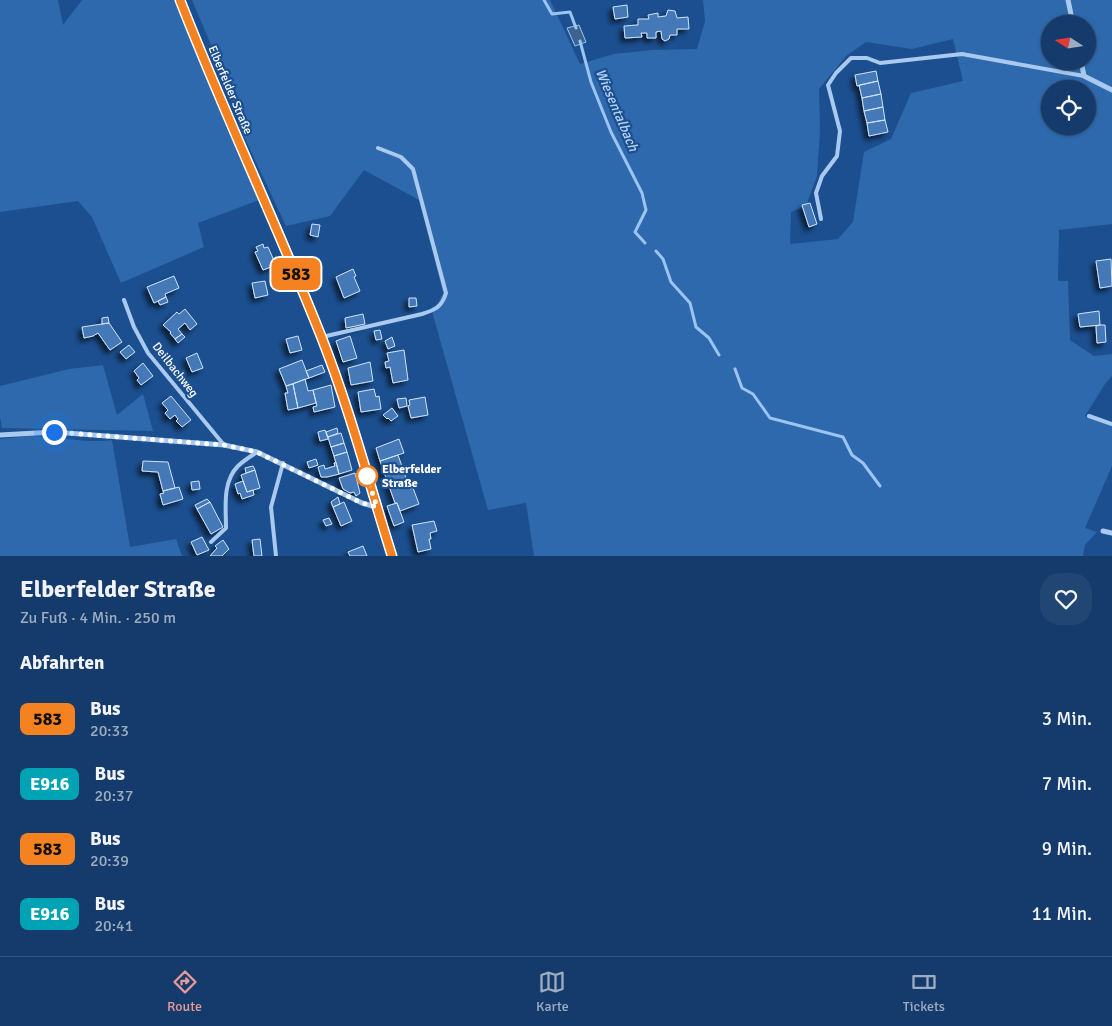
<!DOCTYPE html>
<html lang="de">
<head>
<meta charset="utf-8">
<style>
	body { margin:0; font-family:Signika,sans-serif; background:#214673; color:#f1f3f6; height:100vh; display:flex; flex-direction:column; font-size:19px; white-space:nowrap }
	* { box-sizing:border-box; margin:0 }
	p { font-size:16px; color:#9dadc1 }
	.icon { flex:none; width:28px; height:28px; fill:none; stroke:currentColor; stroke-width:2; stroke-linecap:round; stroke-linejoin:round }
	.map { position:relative; height:556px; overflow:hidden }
	.panel { display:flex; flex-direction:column; background:#143b6b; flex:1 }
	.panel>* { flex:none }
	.badge { padding:0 10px; border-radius:8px; font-size:18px; line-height:32px }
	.needle { width:32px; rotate:282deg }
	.controls { position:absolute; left:1041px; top:15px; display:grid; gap:10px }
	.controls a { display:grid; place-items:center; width:55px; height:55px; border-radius:50%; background:#143b6b; box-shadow:0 1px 4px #0004,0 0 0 1px #33557e; font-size:25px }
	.you { position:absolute; width:25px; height:25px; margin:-12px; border:4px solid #fff; border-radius:50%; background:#1a73e8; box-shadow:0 0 0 8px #1a73e833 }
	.map>.badge { position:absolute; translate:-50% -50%; box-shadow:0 0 0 2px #fff }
	h2 { padding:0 20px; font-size:19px; line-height:45px }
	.round { display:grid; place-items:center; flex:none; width:52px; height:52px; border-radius:20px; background:#214673 }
	.overview { display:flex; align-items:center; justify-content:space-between; height:85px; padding:0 20px }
	h1 { font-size:24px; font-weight:800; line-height:38px }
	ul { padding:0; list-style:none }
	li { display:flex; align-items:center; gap:15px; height:65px; padding:0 20px }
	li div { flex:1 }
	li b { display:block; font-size:19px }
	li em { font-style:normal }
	li .badge { min-width:55px; font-weight:700; text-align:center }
	.tab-bar { display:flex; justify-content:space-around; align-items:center; height:70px; border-top:1px solid #33557e; background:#143b6b; font-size:14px; color:#9dadc1 }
	.tab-bar a { display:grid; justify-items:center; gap:2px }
	.tab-bar .on { color:#e69b98 }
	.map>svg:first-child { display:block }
</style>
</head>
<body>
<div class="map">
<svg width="1112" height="556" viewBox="0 0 1112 556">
	<defs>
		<filter id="shadow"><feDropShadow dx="-4" dy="4" stdDeviation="2.5" flood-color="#0009"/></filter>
	</defs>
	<rect width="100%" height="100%" fill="#1b4f8f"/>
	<!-- green -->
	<path fill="#2e69ad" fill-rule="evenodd" d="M0,0H58L63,25L82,0H175L225,124L259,200L198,223L204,247L121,283L92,217L78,201L0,212Z
		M192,0H550L580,64L614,54L652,50L697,49L705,21L703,0H1112V224L1059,230L1058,281H1068L1070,340L1094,356L1112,354V376L1105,384L1085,416L1112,426V466L1085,528L1097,532L1085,545L1083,556H534L526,503L488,510L433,315L432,308L438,303L443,293L419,200L364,170L330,216L286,226L241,130L211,45ZM1050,24H1088V61H1050ZM953,39L963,81L911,93L891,139L864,152L853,222L838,239L790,244L791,212L806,206L817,176L820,131L819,89L846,56L866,42L912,49ZM1050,89H1088V126H1050Z
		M103,365L117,415L143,394L153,431L2,428L0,417V386L69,369Z
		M29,436C54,436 88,444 112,440L130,547L176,539L182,556H0V439Z"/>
	<!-- water -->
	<path fill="#3c6290" stroke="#9cc4f0" d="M579,25L586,42L575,46L567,28Z"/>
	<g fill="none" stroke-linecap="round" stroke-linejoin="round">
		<!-- stream -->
		<path stroke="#9cc4f0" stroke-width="3" d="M544,0L552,14L570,12L576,28
			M580,41L591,82L611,132L642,193L646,210L635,232L645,243
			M656,251L663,259L671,282L690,303L696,327L709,338L719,355
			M735,369L742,388L753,394L770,418L843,437L852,455L863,463L880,486"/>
	</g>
	<!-- building -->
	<path fill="#4478b7" stroke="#cfe3fa" filter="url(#shadow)" d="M627,5L628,17L615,19L613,7Z
		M668,10L675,11L677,18L688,17L689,29H677V35H670L669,39L665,41L662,39L661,31L656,32V38H647V33H641L642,37L625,38L624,26L638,25V19H649L648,15L658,13V17L666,16Z
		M876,71L878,81L857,86L855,75Z
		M878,81L881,94L862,98L859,85Z
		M881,94L883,107L864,111L862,98Z
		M883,107L885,120L867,123L864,111Z
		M885,120L888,132L869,136L867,123Z
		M810,203L817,224L809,227L802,205Z
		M312,224L320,225L318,237L310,235Z
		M263,244L264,248L268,247L276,265L263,270L255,252L258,251L256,247Z
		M1111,259L1112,286L1100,288L1096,261Z
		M353,269L356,276L354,277L360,291L344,298L336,277Z
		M174,276L179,288L165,294L166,297L154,303L147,287Z
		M265,281L268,295L255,298L252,283Z
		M166,297L168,302L160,305L158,301Z
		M409,298H416L417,306L409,307Z
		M185,309L197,324L190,330L185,323L178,329L182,334L175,339L170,333L171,332L163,325L177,312L179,314Z
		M1099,311L1100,325L1080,327L1078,314Z
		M363,314L365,324L346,328L345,318Z
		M108,317L109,323L102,324V318Z
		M109,323L122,342L110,350L98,333L93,336L84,338L82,327Z
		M1100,325H1105L1106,342L1097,343L1096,326Z
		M380,330L382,339L376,340L374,331Z
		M182,334L185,337L178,343L175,339Z
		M298,336L302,350L290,353L286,339Z
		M350,336L357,358L343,362L336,341Z
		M392,337L395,346L388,349L385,341Z
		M129,345L135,352L126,359L120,352Z
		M404,350L408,380L393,383L390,367L386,368L385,362L389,361L387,353Z
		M197,353L203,368L192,372L186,358Z
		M302,360L309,378L286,386L279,369Z
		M370,362L373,381L351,385L348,368Z
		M143,363L153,376L141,385L137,380L139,378L134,371Z
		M322,365L325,372L309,378L306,371Z
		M305,379L308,391L313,390L316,403L298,408L293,384Z
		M293,384L298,408L288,410L285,393H288L286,386Z
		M331,385L335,407L314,412L313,407L317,406L313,390Z
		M374,389L376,397L379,396L381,409L361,412L358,392Z
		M171,396L191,420L182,427L176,421L178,419L175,415L170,419L165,413L168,410L162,403Z
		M425,397L428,415L411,418L408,406L410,405L409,400Z
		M406,398L407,406L399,408L397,399Z
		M392,408L398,416L391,421L388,418L387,419L383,415Z
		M337,428L338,433L328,437L326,432Z
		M325,430L328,439L320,441L318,432Z
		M341,433L344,443L331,447L328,437Z
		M399,439L404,453L380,461L376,448Z
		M344,443L347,452L334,456L331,447Z
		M347,452L352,470L339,474L334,456Z
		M398,455L410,489L413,488L419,504L400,511L397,503H395L380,461Z
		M316,459L318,465L309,468L307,462Z
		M143,461L168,462L175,488L163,491L158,472L142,471Z
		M336,462L339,474L327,477H321L318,467L324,465L325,469L335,466L334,463Z
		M253,466L255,470L246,473L245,468Z
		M255,470L260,488L247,492L241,475Z
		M355,473L360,493L356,496L354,492L350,493L343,489L339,478Z
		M199,481L200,489L192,490L191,482Z
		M243,481L247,492L253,490L254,495L242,499L240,493L238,494L235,484Z
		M179,487L183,499L163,505L160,494L164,493L163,491Z
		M338,497L340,504L333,507L331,502Z
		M207,499L210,502L197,509L195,505Z
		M210,502L223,527L211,534L197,509Z
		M344,502L352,521L341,526L333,507Z
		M397,503L404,522L394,526L387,506Z
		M329,518L332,524L326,526L323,520Z
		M434,521L437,531L430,533L431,539H429L431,549L418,552L412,525Z
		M202,537L209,550L197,555L191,542Z
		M260,539L262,556H254L252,540Z
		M223,540L229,549L222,556H210L217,548L215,546Z
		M363,546L367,556H350L348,552Z"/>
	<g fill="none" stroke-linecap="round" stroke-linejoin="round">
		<!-- service -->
		<path stroke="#a9c9ee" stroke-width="4" d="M821,219L816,193L822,176L837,156L840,131L828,85L836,73L851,58H867L880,63L962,54L1084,76
			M124,300L134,327L148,353L224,445
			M322,337L422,314C435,310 442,307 446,293L413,169L401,157L378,148
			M1089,416L1112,424
			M211,542L226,528C226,508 222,482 238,466C243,461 251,456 257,452
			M276,556L271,507L283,463"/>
		<!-- minor -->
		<path stroke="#a9c9ee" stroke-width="5" d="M1068,0L1073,24
			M1081,61L1084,76L1112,90
			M0,435L54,432L224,445L257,452L362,503L376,507
			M1103,531L1112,533"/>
		<!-- secondary -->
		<path stroke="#d6e6fa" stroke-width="10" d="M180,0C224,113 277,223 321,336C349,407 369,482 392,556"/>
	</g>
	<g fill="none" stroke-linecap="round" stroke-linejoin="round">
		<!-- line casing -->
		<g stroke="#fff" stroke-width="11">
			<path id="line" d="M180,0C224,113 276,223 321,336C349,407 369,483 392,556"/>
		</g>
		<!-- line -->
		<use href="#line" stroke="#f58220" stroke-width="8"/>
		<!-- walk -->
		<path stroke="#fff" stroke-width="5" stroke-dasharray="0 9" d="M54,432L224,445L257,452L362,503L377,507L366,473L367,476"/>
	</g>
	<!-- markers -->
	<circle fill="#fff" stroke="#f58220" stroke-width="2.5" cx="367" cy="476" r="10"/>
	<g text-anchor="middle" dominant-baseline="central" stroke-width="4.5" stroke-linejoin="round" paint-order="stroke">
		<!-- street labels -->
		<g font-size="12" fill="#fff" stroke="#1b4f8f">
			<text transform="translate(230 90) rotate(67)">Elberfelder Straße</text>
			<text transform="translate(175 370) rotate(52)">Deilbachweg</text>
		</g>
		<!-- stop labels -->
		<g font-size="12" font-weight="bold" fill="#fff" stroke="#1b4f8f" text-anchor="start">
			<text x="382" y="469">Elberfelder<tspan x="382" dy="14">Straße</tspan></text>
		</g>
		<!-- water labels -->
		<g font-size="14" font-style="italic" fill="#b5d3f5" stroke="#1b4f8f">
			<text transform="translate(617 110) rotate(67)">Wiesentalbach</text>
		</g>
	</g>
</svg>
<div class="controls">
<a><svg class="needle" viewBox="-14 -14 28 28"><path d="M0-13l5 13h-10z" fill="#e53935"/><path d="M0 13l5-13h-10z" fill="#9dadc1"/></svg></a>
<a><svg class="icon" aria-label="locate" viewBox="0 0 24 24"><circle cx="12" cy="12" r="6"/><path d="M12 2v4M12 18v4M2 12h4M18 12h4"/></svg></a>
</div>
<div class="you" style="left:54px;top:432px"></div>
<b class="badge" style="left:296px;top:274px;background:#f58220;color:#111">583</b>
</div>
<section class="panel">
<div class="overview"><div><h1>Elberfelder Straße</h1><p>Zu Fuß · 4 Min. · 250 m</p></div><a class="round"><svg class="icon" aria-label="heart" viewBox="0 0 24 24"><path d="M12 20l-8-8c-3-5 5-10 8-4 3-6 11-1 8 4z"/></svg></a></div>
<h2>Abfahrten</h2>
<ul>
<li><span class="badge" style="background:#f58220;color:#111">583</span><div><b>Bus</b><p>20:33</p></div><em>3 Min.</em></li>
<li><span class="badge" style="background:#00a3b4;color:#fff">E916</span><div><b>Bus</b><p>20:37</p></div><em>7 Min.</em></li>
<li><span class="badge" style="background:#f58220;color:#111">583</span><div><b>Bus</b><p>20:39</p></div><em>9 Min.</em></li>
<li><span class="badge" style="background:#00a3b4;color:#fff">E916</span><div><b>Bus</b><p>20:41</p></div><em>11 Min.</em></li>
</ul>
</section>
<nav class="tab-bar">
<a class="on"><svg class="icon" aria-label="directions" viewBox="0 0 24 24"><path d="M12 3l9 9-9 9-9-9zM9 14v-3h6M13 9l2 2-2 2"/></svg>Route</a>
<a><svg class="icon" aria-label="map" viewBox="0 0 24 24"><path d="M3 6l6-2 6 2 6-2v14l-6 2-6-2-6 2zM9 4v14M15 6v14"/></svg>Karte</a>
<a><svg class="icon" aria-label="tickets" viewBox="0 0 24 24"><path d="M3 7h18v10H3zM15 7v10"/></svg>Tickets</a>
</nav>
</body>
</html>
